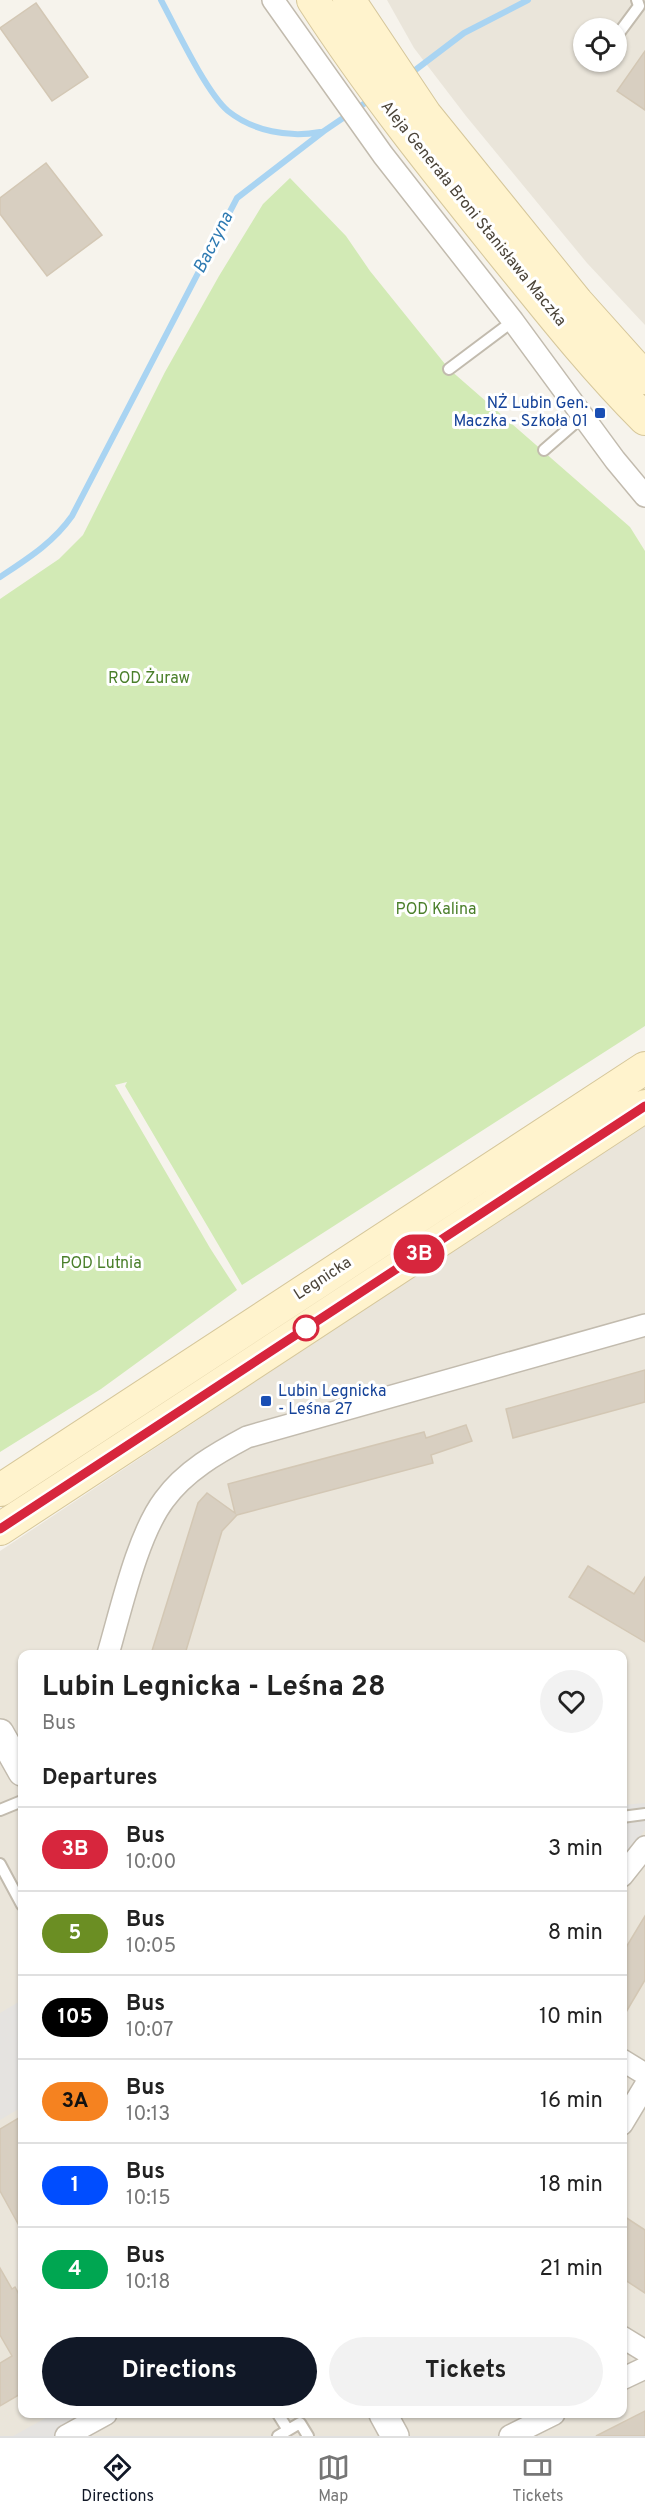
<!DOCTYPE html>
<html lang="en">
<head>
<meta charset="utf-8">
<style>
	body { margin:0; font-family:Overpass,sans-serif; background:#f2f2f2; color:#222; height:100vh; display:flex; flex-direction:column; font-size:22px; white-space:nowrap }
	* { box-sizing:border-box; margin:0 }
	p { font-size:20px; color:#767676 }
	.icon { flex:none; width:33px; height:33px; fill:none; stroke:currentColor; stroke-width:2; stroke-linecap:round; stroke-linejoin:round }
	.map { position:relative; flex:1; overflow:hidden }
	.sheet { position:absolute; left:18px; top:1650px; width:609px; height:768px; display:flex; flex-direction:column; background:#fff; border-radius:12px; box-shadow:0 2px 4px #0004 }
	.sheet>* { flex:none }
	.badge { padding:0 12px; border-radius:20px; font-size:21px; line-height:39px }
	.buttons { position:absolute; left:573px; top:18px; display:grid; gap:12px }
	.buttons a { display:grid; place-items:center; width:54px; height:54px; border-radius:50%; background:#fff; box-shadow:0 2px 4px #0004; font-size:30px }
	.map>.badge { position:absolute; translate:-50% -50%; box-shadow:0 0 0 3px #fff }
	h2 { padding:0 24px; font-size:22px; line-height:54px }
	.round { display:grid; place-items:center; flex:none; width:63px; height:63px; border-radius:32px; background:#f2f2f2 }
	.summary { display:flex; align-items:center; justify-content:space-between; height:102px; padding:0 24px }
	h1 { font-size:28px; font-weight:700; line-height:45px }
	.action { display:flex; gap:12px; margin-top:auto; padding:12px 24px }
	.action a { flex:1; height:69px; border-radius:36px; background:#111827; color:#fff; font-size:24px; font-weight:700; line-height:69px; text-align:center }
	.action a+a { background:#f2f2f2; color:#222 }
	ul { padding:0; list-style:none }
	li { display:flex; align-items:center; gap:18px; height:84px; padding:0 24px; border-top:2px solid #e0e0e0 }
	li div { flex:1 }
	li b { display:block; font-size:22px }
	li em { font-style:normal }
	li .badge { min-width:66px; font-weight:700; text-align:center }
	.dock { display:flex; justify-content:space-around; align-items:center; height:84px; border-top:2px solid #e0e0e0; background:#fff; font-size:16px; color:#767676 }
	.dock a { display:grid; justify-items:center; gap:3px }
	.dock .current { color:#111827 }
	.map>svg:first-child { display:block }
</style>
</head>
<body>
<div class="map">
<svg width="645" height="2436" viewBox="0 0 645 2436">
	<rect width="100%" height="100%" fill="#f6f3ec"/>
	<!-- residential -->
	<path fill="#eae5da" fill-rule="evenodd" d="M387,0H645V325L587,263L466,116L414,48ZM584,28H616V62H584Z
		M645,1123V2436H0V1551ZM22,1654H622V2414H22Z"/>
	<!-- green -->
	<path fill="#d2eab5" d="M290,178L346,236L370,271L449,369L630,527L645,551V1026L242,1285L125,1086L127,1082L115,1085L210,1248L237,1290L101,1389L0,1452V599L59,559L83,535L165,372L219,276L263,204Z"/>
	<!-- parking -->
	<path fill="#e5e3e0" d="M645,1803V1830L623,1858L622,1805Z
		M22,2000V2107L0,2120V2013Z
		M53,2414H99L66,2436H13Z"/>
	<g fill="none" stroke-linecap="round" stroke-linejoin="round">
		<!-- stream -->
		<path stroke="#a9d4f2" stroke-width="6" d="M161,0C176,28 206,92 228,111C253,131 289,138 320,132
			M410,74L464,33L528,0
			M0,577C27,559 53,543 72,516L237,198L324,131L371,99"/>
	</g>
	<!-- building -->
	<path fill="#d8cfc1" stroke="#d3c7b4" stroke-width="1.5" d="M36,3L88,77L52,101L0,28Z
		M645,51V110L617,91Z
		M46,163L102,235L47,276L0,214V198Z
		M645,1370V1402L513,1438L506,1409Z
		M466,1425L472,1441L431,1455L433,1463L237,1515L222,1531L185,1654H151L198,1503L207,1493L235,1513L228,1484L424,1432L426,1438Z
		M588,1566L634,1594L645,1577V1642L569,1597Z
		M645,1916V1980L622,2019V1954Z
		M22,2116V2231L0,2191V2129Z
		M622,2215L645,2230V2293L622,2278Z
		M0,2268L12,2289L15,2287L22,2300V2393L0,2406V2363L12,2356L0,2335Z
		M645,2411V2436H596Z"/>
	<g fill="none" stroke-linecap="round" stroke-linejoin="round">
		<!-- service casing -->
		<g stroke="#c2bbae" stroke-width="14">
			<path id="service" d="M616,37L639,6L637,0
				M598,62H599
				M449,369L513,321
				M544,450L583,416
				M0,1810L22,1801
				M622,1817L645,1814
				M0,1864L22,1905
				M278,2414L288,2430
				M278,2436L300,2423L308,2436"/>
		</g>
		<!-- minor casing -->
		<g stroke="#c2bbae" stroke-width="24">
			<path id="minor" d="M273,0L383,155L513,321L615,460L645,496
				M108,1654C121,1610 137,1536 164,1500C185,1471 217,1453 247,1437L645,1325
				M622,1876L645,1847
				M622,2060L645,2074
				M622,2124L645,2086
				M622,2337L645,2351
				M622,2379L645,2368
				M66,2436L106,2414
				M510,2436L554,2414"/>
		</g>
		<!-- tertiary casing -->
		<g stroke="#c2bbae" stroke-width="30">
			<path id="tertiary" d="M0,1733L22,1772
				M383,2414L395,2436"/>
		</g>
		<!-- secondary casing -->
		<g stroke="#d6c79b" stroke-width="34">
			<path id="secondary" d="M313,0C370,88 434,168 499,249C546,307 592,366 645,419
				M349,0L425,114L577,302L645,378
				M0,1490L645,1068
				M0,1529L645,1106"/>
		</g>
		<!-- service -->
		<use href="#service" stroke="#fff" stroke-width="10"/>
		<!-- minor -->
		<use href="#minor" stroke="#fff" stroke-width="21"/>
		<!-- tertiary -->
		<use href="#tertiary" stroke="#fff" stroke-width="27"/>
		<!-- secondary -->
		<use href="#secondary" stroke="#fff3cd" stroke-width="32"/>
	</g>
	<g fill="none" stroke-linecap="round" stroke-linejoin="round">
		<!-- line casing -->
		<g stroke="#fff" stroke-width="14">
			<path id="line" d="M0,1529L645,1106"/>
		</g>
		<!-- line -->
		<use href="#line" stroke="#d7263d" stroke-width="9"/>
	</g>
	<!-- markers -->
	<g fill="#1a4fb4" stroke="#fff" stroke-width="2">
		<rect x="594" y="407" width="12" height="12" rx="3"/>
		<rect x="260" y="1395" width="12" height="12" rx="3"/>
	</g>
	<circle fill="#fff" stroke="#d7263d" stroke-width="3" cx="306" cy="1328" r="12"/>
	<g text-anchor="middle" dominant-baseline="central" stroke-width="6" stroke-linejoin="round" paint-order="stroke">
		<!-- street labels -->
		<g font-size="16" fill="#4b4439" stroke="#fff">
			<text transform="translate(473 214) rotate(51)">Aleja Generała Broni Stanisława Maczka</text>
			<text transform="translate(323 1279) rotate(-33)">Legnicka</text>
		</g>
		<!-- transit labels -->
		<g font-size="16" fill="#164399" stroke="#fff" text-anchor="end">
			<text x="588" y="404">NŻ Lubin Gen.<tspan x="588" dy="18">Maczka - Szkoła 01</tspan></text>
			<text x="278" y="1392" text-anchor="start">Lubin Legnicka<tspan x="278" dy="18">- Leśna 27</tspan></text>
		</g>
		<!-- park labels -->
		<g font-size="16" fill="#4a7f2a" stroke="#fff">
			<text x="149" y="679">ROD Żuraw</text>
			<text x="436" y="910">POD Kalina</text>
			<text x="101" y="1264">POD Lutnia</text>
		</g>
		<!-- water labels -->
		<g font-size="18" font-style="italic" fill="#2e7ab2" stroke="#fff">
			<text transform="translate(214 243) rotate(-63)">Baczyna</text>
		</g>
	</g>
</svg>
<div class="buttons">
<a><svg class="icon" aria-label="locate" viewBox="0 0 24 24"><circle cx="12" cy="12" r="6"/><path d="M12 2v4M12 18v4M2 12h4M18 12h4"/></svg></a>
</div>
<b class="badge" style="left:419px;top:1254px;background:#d7263d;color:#fff">3B</b>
<section class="sheet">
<div class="summary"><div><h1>Lubin Legnicka - Leśna 28</h1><p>Bus</p></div><a class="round"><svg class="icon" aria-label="heart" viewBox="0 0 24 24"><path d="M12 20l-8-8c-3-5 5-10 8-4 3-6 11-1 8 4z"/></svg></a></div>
<h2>Departures</h2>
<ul>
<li><span class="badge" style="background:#d7263d;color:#fff">3B</span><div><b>Bus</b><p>10:00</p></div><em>3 min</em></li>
<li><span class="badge" style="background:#6b8e23;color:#fff">5</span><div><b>Bus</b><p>10:05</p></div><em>8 min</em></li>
<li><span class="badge" style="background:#000;color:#fff">105</span><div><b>Bus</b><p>10:07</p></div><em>10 min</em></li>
<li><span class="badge" style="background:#f58220;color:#111">3A</span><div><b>Bus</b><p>10:13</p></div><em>16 min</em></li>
<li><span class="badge" style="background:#004dff;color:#fff">1</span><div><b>Bus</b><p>10:15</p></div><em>18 min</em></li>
<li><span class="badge" style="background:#00a651;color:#fff">4</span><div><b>Bus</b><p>10:18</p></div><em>21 min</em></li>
</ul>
<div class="action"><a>Directions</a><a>Tickets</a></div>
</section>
</div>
<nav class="dock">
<a class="current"><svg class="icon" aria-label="directions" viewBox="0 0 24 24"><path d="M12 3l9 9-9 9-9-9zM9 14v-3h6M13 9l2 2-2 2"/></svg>Directions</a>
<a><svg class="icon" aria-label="map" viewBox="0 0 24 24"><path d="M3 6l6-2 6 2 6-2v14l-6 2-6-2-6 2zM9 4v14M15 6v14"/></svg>Map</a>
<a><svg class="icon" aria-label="tickets" viewBox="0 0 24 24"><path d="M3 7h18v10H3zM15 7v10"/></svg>Tickets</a>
</nav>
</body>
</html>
